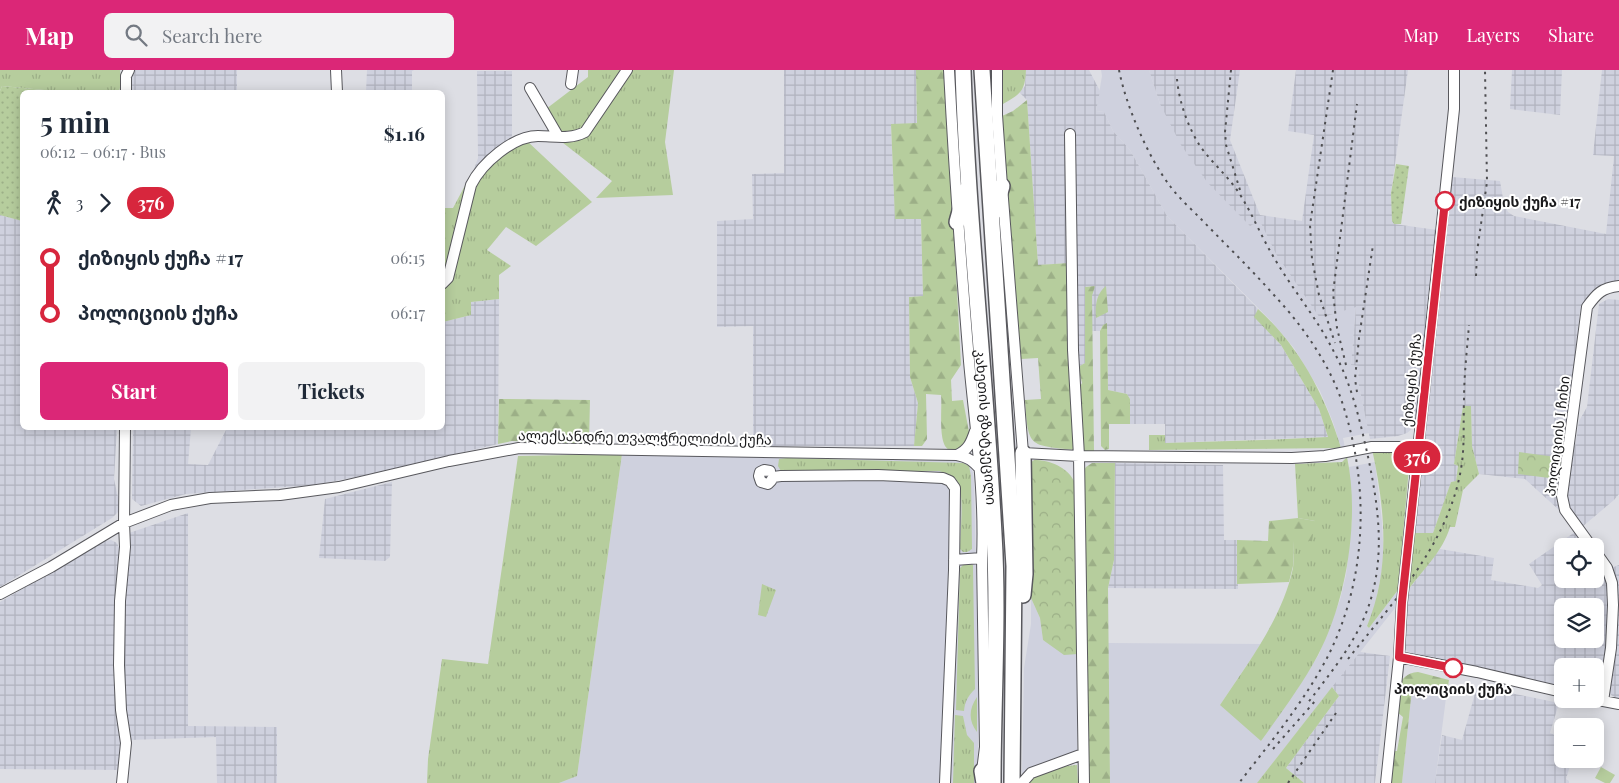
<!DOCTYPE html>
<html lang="en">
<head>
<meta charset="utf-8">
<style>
	body { margin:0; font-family:"Playfair Display","Noto Sans Georgian",serif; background:#f2f2f3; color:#1f2937; height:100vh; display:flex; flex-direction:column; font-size:19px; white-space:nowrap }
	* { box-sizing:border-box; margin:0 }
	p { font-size:16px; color:#747a83 }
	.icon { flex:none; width:28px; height:28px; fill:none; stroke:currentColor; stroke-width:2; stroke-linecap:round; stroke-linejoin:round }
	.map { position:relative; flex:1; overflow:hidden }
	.sheet { position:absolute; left:20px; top:20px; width:425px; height:340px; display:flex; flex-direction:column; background:#fff; border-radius:8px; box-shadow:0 2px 12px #0003 }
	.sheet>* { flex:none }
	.badge { padding:0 10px; border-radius:16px; font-size:18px; line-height:32px }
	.controls { position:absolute; left:1554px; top:468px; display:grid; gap:10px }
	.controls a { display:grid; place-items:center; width:50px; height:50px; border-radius:8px; background:#fff; box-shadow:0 2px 12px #0003; font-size:25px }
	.map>.badge { position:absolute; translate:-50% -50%; box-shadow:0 0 0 2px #fff }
	.legs { display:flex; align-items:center; gap:8px; height:55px; padding:0 20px; font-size:16px }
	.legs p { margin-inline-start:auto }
	.head { display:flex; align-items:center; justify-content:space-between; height:85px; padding:0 20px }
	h1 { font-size:28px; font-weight:700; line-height:38px }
	.button { display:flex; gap:10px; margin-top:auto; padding:10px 20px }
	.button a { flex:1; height:58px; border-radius:8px; background:#db2777; color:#fff; font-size:20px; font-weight:700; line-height:58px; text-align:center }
	.button a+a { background:#f2f2f3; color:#1f2937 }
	ul { padding:0 20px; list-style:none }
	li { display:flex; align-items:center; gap:18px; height:55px; font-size:19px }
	li i { display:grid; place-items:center; width:8px; height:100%; margin:0 6px; background:currentColor }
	li i::after { content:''; width:12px; height:12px; margin:-6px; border:4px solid; border-radius:50%; background:#fff }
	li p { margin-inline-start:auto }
	li:first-child i { background:linear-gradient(#0000 50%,currentColor 0) }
	li:last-child i { background:linear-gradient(currentColor 50%,#0000 0) }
	header { display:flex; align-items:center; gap:30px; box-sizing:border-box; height:70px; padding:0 25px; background:#db2777; color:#fff }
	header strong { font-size:24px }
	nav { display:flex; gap:28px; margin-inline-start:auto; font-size:18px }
	.search { width:350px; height:45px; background:#f2f2f3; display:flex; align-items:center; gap:12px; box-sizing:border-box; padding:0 18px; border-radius:8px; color:#747a83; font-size:19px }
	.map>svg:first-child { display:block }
</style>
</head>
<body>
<header>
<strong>Map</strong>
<div class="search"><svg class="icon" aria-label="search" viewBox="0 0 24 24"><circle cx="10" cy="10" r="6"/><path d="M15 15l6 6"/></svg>Search here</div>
<nav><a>Map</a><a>Layers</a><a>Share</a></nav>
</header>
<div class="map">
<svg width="1619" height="713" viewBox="0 0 1619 713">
	<defs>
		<pattern id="industrial-grid" width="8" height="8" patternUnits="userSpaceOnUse" patternTransform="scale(1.25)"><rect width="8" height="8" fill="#cfd1de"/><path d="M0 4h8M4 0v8" fill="none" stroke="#b1b3be"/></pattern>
		<pattern id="grass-tufts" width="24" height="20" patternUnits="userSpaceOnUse" patternTransform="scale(1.25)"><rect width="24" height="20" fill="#b6cd9d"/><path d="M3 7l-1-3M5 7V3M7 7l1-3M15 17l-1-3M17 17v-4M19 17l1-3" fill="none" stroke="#9caf87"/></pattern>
		<pattern id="forest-firs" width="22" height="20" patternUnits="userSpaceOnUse" patternTransform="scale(1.25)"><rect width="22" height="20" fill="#b6cd9d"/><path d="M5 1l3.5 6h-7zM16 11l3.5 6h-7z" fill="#9caf87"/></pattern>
		<pattern id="park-crowns" width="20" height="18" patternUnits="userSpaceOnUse" patternTransform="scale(1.25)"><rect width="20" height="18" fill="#b6cd9d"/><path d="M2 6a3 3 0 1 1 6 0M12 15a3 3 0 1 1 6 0" fill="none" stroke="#9caf87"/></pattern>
		<pattern id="garden-dots" width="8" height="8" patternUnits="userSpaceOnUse" patternTransform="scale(1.25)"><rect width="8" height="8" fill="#b6cd9d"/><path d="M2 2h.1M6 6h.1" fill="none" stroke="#9caf87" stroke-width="1.8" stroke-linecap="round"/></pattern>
	</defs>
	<rect width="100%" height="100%" fill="#dddee4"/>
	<!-- built -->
	<path fill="#cfd1de" d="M1101,0H1149L1160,34L1250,156L1260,150L1276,184L1356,237L1351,295L1359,296L1358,311L1369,363L1343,368L1345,378H1341L1333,352L1320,321L1294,278L1272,252L1167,146L1130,80L1113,61L1104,42L1096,41L1102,6Z
		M622,384L779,388L784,385L912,388L966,391L970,395L973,403L974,413L979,638L977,713H559L577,706Z
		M1375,392L1382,452L1384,490L1375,536L1367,556L1369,558L1398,520L1395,538L1257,713H1110L1108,573L1261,574L1220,635L1296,621L1319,584L1340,530L1346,505L1352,452L1349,397Z
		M1031,528L1040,548L1043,570L1078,584L1077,683L1022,710L1024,598L1031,554Z
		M1412,618L1446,628L1435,713H1402Z"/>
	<!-- industrial -->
	<path fill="url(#industrial-grid)" fill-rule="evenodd" d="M133,0H237V22H131V4Z
		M367,0H414L412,1V22H366Z
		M784,0H916L917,53L891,55L895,149H921L923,226L909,227L910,307L918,333L914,376H753V256L717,257V151L753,149L752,104L784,103Z
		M1026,0H1089L1100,21L1096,41L1104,42L1113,61L1130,80L1167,146L1258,239L1255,247L1281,275L1319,339L1328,367L1165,373V354H1130V329L1127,324L1108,320L1107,253L1101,258L1100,261H1092V226L1094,216L1085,217V293L1078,297L1069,193L1038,195L1027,30L1019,22L1025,16Z
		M1149,0H1240L1230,70L1260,145L1302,151L1314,65L1288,61L1296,0H1408L1391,123L1394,154L1437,160L1416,350L1413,358L1407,363L1398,366L1370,369L1358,311L1359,296L1351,295L1356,237L1320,248L1276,184L1260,151L1250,156L1207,112L1181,75L1160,34Z
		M1512,0H1562L1560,45L1510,39Z
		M1602,0H1619V211L1606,214L1591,222L1580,241L1565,377L1558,425L1559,440L1525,409L1479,404L1472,376L1471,336H1463L1454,394L1458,396L1456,411L1451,412L1433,463H1412L1452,107L1500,111L1504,134L1508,142L1514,146L1606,164L1614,86L1593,85Z
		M477,1H512V65L511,71L471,108L478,88Z
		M0,145L22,151V358H117L114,409L120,436L118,442L112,448L0,517Z
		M499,229L498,374L366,405L314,415L186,424L141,436L132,429L133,358H191L188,394L208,395L227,358H442L443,252L471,245V232Z
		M1608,229L1619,230V424L1614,430L1582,457L1571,442L1565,426L1573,376H1575L1579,351L1587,337L1599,234Z
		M1115,393L1223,395L1224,470H1237L1238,519L1108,518L1114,490Z
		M392,412L390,487L385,491L319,488L325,429Z
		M188,443V656L277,657V713H217L216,667L130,670L123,609L124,529L131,476L129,463Z
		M1575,462L1586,476H1562V509H1595V489L1602,498L1610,520L1609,570L1602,615L1597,618L1595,620V596H1562V618L1416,586L1404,579L1406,525L1408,520L1440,479L1494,488L1491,510L1538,518L1542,515L1529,494ZM1562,536H1595V569H1562Z
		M111,470L117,473L120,480L114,588L115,628L121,676L118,700L0,699V532L105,471Z
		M1619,495V629L1611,625L1608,619L1611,498Z
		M1360,582L1390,586L1375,713H1304L1286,698L1339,626L1332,617Z
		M1477,616L1559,633L1550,663L1562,668V689H1572L1566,709L1569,711V713H1435L1442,665L1462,670Z"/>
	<!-- grass -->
	<path fill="url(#grass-tufts)" d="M0,0H120L121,14L119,22H65L2,16L0,21Z
		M588,0H625L583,60L560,65L546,39L588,7Z
		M630,0H674L665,72L673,125L596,128L612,111L558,69H574Z
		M1002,0H1026C1025,21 1021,24 1003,34Z
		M526,70L592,132L536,176L506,157L487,180L511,196L499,205V229L471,232V245L443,252V216L476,110L501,85Z
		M469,108H471L443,211V138H453Z
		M1258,239C1299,276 1325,325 1341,378L1149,380V365H1165V373L1263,370L1328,367L1319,339L1281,275L1254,247Z
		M1463,336H1471L1472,376L1479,404L1463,420L1455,457H1450C1443,481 1423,500 1408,520L1412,463H1433L1451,412L1456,411L1458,396L1454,394Z
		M1372,379C1387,381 1406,380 1409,398L1398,520L1369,558L1367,556C1391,498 1385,439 1372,379Z
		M622,384L577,706L559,713H427L428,689L442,589L488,594L518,386Z
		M1347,387C1360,447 1347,530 1318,585C1302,615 1281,643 1261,671L1220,635C1248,593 1282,549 1293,498C1294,490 1293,480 1294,471L1315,451L1298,448L1295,394L1342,392Z
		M787,388L963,393L969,396L971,406L972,479L967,482H963L960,479C960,464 965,422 957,411C953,405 945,403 939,401H781L778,396L779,389Z
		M965,493L973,495V498L975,619C968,626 965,631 964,641L956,640L960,498Z
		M762,514L776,520L766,547L758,545Z
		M1332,617L1339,626L1286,698L1304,713H1257Z
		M977,627V662C968,650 969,639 977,627Z
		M955,645L963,646L967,665L974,673V713H953Z
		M1077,695L1078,713H1028C1038,698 1060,697 1077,695Z"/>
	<!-- forest -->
	<path fill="url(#forest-firs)" d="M916,0H945L961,295L951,310L952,331L963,330L969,362L968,372C933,402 943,343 941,325L926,324L927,369L922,376H914L918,333L910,307L909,227L923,226L921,149H895L891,54L917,53Z
		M1027,30L1038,195L1069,193L1075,380C1029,375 1028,378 1025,330L1041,329L1038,288L1021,289L1002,46L1013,41Z
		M1095,216L1092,226L1094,381H1082L1078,320L1082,313L1078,297L1085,293V217Z
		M1106,216L1108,242L1096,248C1095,236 1096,224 1106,216Z
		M1107,253L1108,320L1127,324L1130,329V354H1109V379L1105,380L1101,376L1100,261L1103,255Z
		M499,329L590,330L589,374L512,371L498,374Z
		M1092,393H1115L1114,490L1108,518L1110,713H1088L1083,402L1086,397Z
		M1298,448L1315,451L1312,471H1294L1293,496L1289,512L1237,514V470L1268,471L1269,451Z
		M1418,602L1449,610L1446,628L1412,619L1402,713H1390L1393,681H1397L1403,647L1397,642C1398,625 1395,604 1418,602Z"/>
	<!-- park -->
	<path fill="url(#park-crowns)" d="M1519,382L1563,388L1560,406L1557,409L1518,404Z
		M1034,390C1050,390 1067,397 1074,411L1078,584L1064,585L1043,570L1040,548L1031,528L1026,396Z"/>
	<!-- garden -->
	<path fill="url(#garden-dots)" d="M2,16L65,22H22V151L0,145V21Z
		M1396,94L1409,96L1401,154H1394L1392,151L1391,123Z"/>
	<!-- pitch -->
	<path fill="#b6cd9d" d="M1601,697L1615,705L1610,713H1605L1595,708Z"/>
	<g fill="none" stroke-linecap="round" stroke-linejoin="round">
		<!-- minor casing -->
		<g stroke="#58585d" stroke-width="12">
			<path id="minor" d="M336,0L337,22
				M949,0C954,97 961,194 969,291C975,357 985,422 982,488L985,677L982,701
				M997,0V45L1002,116L1023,383L1079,386L1292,388L1325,386L1372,377H1418
				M571,14L573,0
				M530,18L558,66
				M126,22V6L129,0
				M1070,64L1073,280L1079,386L1084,713
				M442,214L448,208L471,115C482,93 513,66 538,66C554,66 570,70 585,62L627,0
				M957,385C968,380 971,373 975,361
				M770,401L764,400L760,402L759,406L761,412L768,414L771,411L773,407L781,406L878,405L943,408L950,411L955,418L954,500L945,713
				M1591,476L1565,440L1562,426L1587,237C1597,223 1602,218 1619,216
				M1595,481L1607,498L1612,513L1613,535L1611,578L1603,631
				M954,490L982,488
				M0,524L51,497L124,453L171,435L210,428L280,425L339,417L449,391L519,378L957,385C968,387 973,391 980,399
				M1399,587L1477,602L1562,622
				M1593,629L1619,634
				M122,713L126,673L121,640L119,595L120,531L125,477L124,453L125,358
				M1022,713L1031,703L1083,684
				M1386,713L1399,587L1402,532L1454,39V0"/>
		</g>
		<!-- highway casing -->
		<g stroke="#58585d" stroke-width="18">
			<g id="highway">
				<path id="s1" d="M963,0C968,155 986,309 994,464C999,547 993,630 993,713"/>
				<path d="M982,0L1014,496L1012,713"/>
				<path d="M994,142L1002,116"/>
				<path d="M957,152L966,120"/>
				<path d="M1023,525L1025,504L1023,383"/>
				<path d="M982,701L984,713"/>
			</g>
		</g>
		<!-- minor -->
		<use href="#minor" stroke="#fff" stroke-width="10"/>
		<!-- highway -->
		<use href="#highway" stroke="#fff" stroke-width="15"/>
		<!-- rail -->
		<path stroke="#4e4e51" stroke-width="2" stroke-dasharray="2.5 5" stroke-linecap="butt" d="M1119,0C1126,36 1148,87 1170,116C1179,128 1191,139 1201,149C1225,174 1250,198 1273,224C1302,255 1330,294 1343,335C1370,418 1367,510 1327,588C1303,633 1270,673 1239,713
			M1231,0L1225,62L1226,75L1240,120
			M1333,0L1310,155L1312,189L1319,225L1335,273
			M1177,9C1179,32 1188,57 1200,76C1212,93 1228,106 1239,123C1252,143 1261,166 1273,186C1292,219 1317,248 1334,282C1351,313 1359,347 1367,382C1378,433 1386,484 1369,535C1356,573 1331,602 1307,634
			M1476,206L1477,182L1487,112L1485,0
			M1346,295L1337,258L1333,223L1357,34
			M1357,322L1355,309L1359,268L1373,175
			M1348,589C1394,531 1448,474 1461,399C1465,376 1463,354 1464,331C1464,305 1467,280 1469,255
			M1273,679L1316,630
			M1288,713L1336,643"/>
	</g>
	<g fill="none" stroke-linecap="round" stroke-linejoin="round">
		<!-- line-1 casing -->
		<g stroke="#fff" stroke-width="11">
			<path id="line-1" d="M1445,131L1402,532L1399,587L1453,598"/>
		</g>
		<!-- line-1 -->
		<use href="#line-1" stroke="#d7263d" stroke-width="8"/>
	</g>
	<!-- markers -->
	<g fill="#fff" stroke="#d7263d" stroke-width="2.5">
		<circle cx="1445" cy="131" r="9"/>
		<circle cx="1453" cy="598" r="9"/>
	</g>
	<g text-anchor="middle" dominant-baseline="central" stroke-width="4" stroke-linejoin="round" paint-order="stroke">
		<!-- stop labels -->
		<g font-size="14" font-weight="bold" fill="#1a1a1c" stroke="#fff" text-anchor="start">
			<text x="1459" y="131">ქიზიყის ქუჩა #17</text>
			<text x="1453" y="618" text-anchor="middle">პოლიციის ქუჩა</text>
		</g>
		<!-- street labels -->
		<g font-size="14" fill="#1a1a1c" stroke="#fff">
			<text transform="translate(1411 310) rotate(-84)">ქიზიყის ქუჩა</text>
			<text stroke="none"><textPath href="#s1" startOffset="358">კახეთის გზატკეცილი</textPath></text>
			<text transform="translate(1557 366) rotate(-83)">პოლიციის I ჩიხი</text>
			<text transform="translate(645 367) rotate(1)">ალექსანდრე თვალჭრელიძის ქუჩა</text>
		</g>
	</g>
</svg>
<div class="controls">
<a><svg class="icon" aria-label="locate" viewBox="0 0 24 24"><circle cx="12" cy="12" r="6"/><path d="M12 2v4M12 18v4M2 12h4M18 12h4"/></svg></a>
<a><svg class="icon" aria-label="layers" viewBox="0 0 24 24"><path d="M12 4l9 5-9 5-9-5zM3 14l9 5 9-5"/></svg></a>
<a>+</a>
<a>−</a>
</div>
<b class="badge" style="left:1417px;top:387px;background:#d7263d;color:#fff">376</b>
<section class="sheet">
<div class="head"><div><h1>5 min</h1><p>06:12 – 06:17 · Bus</p></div><b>$1.16</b></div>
<div class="legs"><svg class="icon" aria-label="walk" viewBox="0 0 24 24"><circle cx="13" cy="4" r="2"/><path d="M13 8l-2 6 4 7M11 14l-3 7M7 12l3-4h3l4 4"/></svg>3<svg class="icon" aria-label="forward" viewBox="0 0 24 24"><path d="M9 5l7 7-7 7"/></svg><b class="badge" style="background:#d7263d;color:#fff">376</b></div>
<ul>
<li><i style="color:#d7263d"></i><b>ქიზიყის ქუჩა #17</b><p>06:15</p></li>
<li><i style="color:#d7263d"></i><b>პოლიციის ქუჩა</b><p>06:17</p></li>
</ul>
<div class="button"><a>Start</a><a>Tickets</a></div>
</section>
</div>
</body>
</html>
